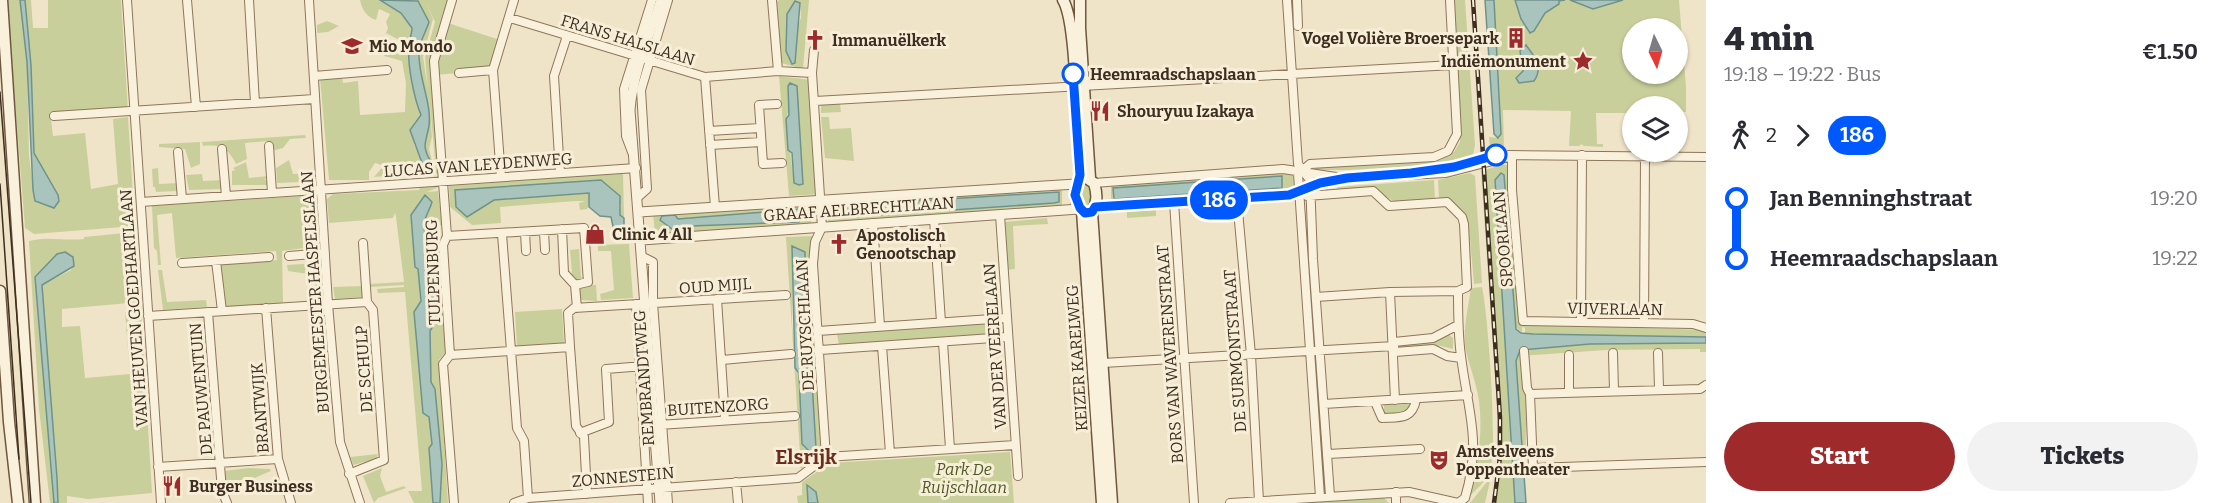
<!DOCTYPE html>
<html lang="en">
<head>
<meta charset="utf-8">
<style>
	body { margin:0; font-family:Bitter,serif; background:#f2f2f3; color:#2b2b33; height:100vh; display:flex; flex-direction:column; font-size:22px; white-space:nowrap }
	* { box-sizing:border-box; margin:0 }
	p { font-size:20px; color:#7c7c81 }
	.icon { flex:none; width:33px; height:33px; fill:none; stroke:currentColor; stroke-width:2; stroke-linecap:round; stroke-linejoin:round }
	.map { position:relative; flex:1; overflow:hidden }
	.side { display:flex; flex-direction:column; background:#fff; width:510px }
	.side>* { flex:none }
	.badge { padding:0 12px; border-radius:20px; font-size:21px; line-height:39px }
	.needle { width:39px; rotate:175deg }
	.buttons { position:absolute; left:1622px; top:18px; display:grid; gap:12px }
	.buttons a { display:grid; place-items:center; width:66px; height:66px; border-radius:50%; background:#fff; box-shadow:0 2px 4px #0004; font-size:30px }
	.map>.badge { position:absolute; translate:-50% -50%; box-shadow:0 0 0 3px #fff }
	.legs { display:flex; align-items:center; gap:9px; height:66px; padding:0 18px; font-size:20px }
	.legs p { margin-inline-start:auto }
	.overview { display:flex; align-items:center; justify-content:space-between; height:102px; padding:0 18px }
	h1 { font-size:33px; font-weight:800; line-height:45px }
	.primary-button { display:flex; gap:12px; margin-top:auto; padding:12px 18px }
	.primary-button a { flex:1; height:69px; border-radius:36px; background:#9e2a2b; color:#fff; font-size:24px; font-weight:800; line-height:69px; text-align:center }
	.primary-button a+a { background:#f2f2f3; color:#2b2b33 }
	ul { padding:0 18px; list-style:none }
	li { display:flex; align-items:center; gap:21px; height:60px; font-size:22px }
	li i { display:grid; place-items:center; width:9px; height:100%; margin:0 8px; background:currentColor }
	li i::after { content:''; width:15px; height:15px; margin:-8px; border:4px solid; border-radius:50%; background:#fff }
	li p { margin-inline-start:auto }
	li:first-child i { background:linear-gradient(#0000 50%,currentColor 0) }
	li:last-child i { background:linear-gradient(currentColor 50%,#0000 0) }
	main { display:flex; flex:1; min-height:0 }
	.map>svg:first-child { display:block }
</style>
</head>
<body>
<main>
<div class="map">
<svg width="1706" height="503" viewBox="0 0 1706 503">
	<rect width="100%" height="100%" fill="#f0e4c8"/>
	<!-- green -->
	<path fill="#c9cf9b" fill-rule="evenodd" d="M7,0H20L27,62L29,156L35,201L53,208L58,195L34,153L31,65L25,0H31L33,28H48V0H121L128,111L51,119L53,136L85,133L91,189L118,184L113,119L128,117L135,226L34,234L25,228Z
		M360,0H380L401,13L412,28C412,34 409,40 409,46C407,60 415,101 421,115L414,123V145L426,167L430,159L424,146L429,127L427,96L419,67L422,41L418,1L414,0H447L448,5L431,57L439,173H436L429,93L432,137L429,149L434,169L413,172L410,167L397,170L388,164L396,171L411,174L374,177L386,163L381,165L375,163L369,172V180H329L320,78L342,76L343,83L358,81L360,115L405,112L406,83L402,61L384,56L386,51L395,52L399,40L386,33L388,28L386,22L390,14L379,9L376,20C367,17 362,10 360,0ZM426,3L435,22L425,57L428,89L423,57L433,19Z
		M779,0H809L803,69L781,63L777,2ZM796,1L800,3L801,18L786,51L787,14Z
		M1453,0H1465L1475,145L1473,155L1437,164V161L1454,152L1460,142Z
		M1492,0H1679L1686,87V112H1677V106H1632V113H1596L1597,144H1603V147L1584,146L1581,144L1580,146H1569L1571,111L1503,110L1504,147L1490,148L1489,137L1500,138ZM1632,28H1677V74H1632Z
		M327,21L339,26L328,32L317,33V25Z
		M445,22L503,41L493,70L435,75Z
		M779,76L811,80L820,194L789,196ZM797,86L803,184L794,183L786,119Z
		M840,104L841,112L821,113V105Z
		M821,117H829L830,129L851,128L854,161L825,158Z
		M305,135L306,138L290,139L283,148L272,151L268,141L245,143L247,159L236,164C228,148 221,144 203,146L202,142Z
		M200,142V164L191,168L185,149L159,147V144Z
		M289,160L293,174L314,173V177L302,182L277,183L276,168Z
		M1433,160L1432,165L1348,170H1311L1312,167Z
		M246,162L249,178L268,176L265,179L269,185H232V171L235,170L233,168Z
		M1501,165H1509L1520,324L1706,330V337L1534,334H1525V328L1522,327V333L1514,325L1504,175L1495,180L1514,467L1497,466V404L1481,171Z
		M158,168L159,184L179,183L178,191L156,192L155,187H153L152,169Z
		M1284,171L1293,173L1294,190L1284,193L1111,202V185ZM1281,176L1282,188L1114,199Z
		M623,173L624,218L620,215L621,205L601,180L455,190L467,217L494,200L589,193L591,200L587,209L580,210L579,203L585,201H576L500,207L501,223L472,225L450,207L449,186Z
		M1470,173L1475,176L1482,283L1474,284L1470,239L1471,284H1469L1465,220L1439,199L1438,180Z
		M202,174L203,181L223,180L222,189L189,190L186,175Z
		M1434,180L1435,201L1399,204L1379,193L1378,189L1335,191L1338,187Z
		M1085,184L1092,191L1091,204L1087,207L1080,197Z
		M436,186L437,188L427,192L438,191L442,225L436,226L447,351L439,360L448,503H440L442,464L435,389L431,382L430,331L436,321L430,240L425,234L424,216L428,212L425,195L411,215L415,267L418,269L421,302L414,312L423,413L429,417L432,444L429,448L433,503H414L408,491H422L405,292L378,293L377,289L404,287V285L370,287L369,284L404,282L396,217L395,213L393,218L329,223L327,199L333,194L419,190L420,187Z
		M1062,189V207L830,224L828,221V204ZM1058,192L1059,202L838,218L837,207Z
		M316,195L320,246L282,251L283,303L226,308L220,264L277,260L276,251L176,258L172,213L157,215L161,265H158L157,251L154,248L152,206Z
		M814,204L815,220H811L812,225L655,235L653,213ZM804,213L799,222L691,226L662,216H675L677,219Z
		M1156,210V216L1127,218V212Z
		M1047,218L1048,224L1013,226L1015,269L1007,270L1004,222Z
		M135,232L140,302L62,309V327L80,326L85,378L130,374L125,312L141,311L152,493L88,499L67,496V503H58L42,285L71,270L74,263L57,254L35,277L54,503H50L39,409L29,241C48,236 65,241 84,239V237Z
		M814,236L823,452L801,469L786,237ZM793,246L799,248L806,264L807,314L804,320L806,363L810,367V379L795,368L792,322Z
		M1306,242H1309L1317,344H1312Z
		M629,244L633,298L601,300L600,294L614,290L611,251H598V245Z
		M579,249L581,277H585L577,282L567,273H572L570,250Z
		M317,263V268H321L323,298L321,300H316L315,275L288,271L287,265Z
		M158,270H162L167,302L206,300L207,307L163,310Z
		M587,285H596L597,301L579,300L580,288Z
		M363,286L364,297L335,299L333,287Z
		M1482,287C1488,313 1498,448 1490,471C1488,480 1476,489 1470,496C1478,463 1484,429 1478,395C1475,380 1469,364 1466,351C1462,332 1468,309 1471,288Z
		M562,309L564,344L517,347L515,312Z
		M998,323L1002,330L999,334L839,345L837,334Z
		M1449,335L1453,338V349L1441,346L1400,347V343L1435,341Z
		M1706,343V352H1700V349L1606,350L1522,356V388L1527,395L1525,466H1523L1516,361L1520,350L1590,344Z
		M1314,359H1318L1324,448H1320Z
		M1409,404L1410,413L1384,414V405Z
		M1010,452L1014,503H798L797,496L802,495V482L830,463Z
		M378,454L376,459L353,465L350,457Z
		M248,468L270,469L271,471L224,491V471Z
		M382,468L380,476L386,492L404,486L406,488L378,498L374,503L363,476Z
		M1514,473L1515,503H1492L1497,474Z
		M1491,477L1485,503H1469H1470Z
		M1383,497L1389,503H1267Z"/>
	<!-- water -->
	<path fill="#a9c4bc" stroke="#6f938a" stroke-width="1.5" d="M20,0H25L31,65L34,153L58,195L59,201L54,208L35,201L33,190L27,62Z
		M380,0L418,1L429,22C426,32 419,42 419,53C418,77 432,103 429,126C426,143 421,145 431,162L430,166L422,163L410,130L421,115C414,98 407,64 409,46C409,40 412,34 412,28L401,13Z
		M1485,0H1494L1501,134L1498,138L1494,134Z
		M1515,0H1565L1559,1V4L1545,13L1534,31L1530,33L1521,19Z
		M1570,0H1623L1593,9Z
		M795,1L800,3L795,63L792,64L786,51L787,14Z
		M1526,45C1534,56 1544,67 1534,81L1519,83L1516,78L1523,71L1520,51Z
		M790,83L797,86L803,184L799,185L794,183L792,153L788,150L786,119L789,115L788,86Z
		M1501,173L1504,175L1516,329L1521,333L1533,334L1706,337V343L1590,344L1520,350L1516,361L1526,503H1515L1495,180Z
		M1282,176V188L1114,199L1113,188Z
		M601,180L620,196V215L624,218V235L615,236L611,217L600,216L589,207V193L494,200L467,217L456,207L455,190Z
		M1059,192V202L1054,203L837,218V206Z
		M425,195L432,202C428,216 417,225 430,240L436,321L430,331L431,382L435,389L442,464L440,503H433L429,448L432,444L429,417L423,413L414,312L421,301L418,269L415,267L411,215Z
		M801,209L804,214L799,222L691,226L672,229L660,220L662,216L675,215L678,219Z
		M792,246L805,252L806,363L812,381L816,448L811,453L802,444L799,373L795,368Z
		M65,252L73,257L74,266L42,285L57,478L58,503H54L35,277L57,254Z
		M807,485L816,492L818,503H808Z"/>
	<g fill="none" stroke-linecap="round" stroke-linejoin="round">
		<!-- minor casing -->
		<g stroke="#8d765c" stroke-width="10">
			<path id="minor" d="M127,0L161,503
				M187,0L196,107
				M249,0L255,103
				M309,0L328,304L340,442L360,503
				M452,0L434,61L447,236L443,245L450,355L443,364L454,503
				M772,0L778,71
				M1287,0L1298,164L1310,180L1313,259L1330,496
				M1297,0L1298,26
				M510,18L705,77L778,71L812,73
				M814,50L812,73L822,227L815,242L813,264L826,457
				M459,73L493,70
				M314,76L387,70
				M705,77L715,207
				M815,101L1453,65
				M777,104L759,105L763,164L782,163
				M54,116L314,99
				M709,131L760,128
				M710,145L761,142
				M269,146L272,193
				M222,149L226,196
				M178,152L182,199
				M632,152L626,136L624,89L652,0
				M1509,155L1706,157
				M1512,156V190L1523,321L1693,324L1706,328
				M560,173L554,76L567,36
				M501,177L493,70L514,0
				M1094,183L1283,169L1336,177
				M1307,196L1373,191L1389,206L1447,202L1462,217L1464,224L1467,287L1458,291
				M638,197L647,189L641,90L668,0
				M1237,199L1251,355L1259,501
				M141,202L636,168
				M1174,202L1194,503
				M1095,207L1289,195L1320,183L1347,178L1446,173L1512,156
				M1000,215L1018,476
				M934,219L941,322
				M873,223L880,326
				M562,229L564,273L575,285L577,308
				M544,231L545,250
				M525,232L526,251
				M502,234L517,428L524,441L528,498
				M447,236L584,228L588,282L575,285
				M289,256L325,253
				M643,257L653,262V303L668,503
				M216,261L222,311
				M182,263L269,257
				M1390,292L1395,400
				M1316,297L1390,292L1458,291
				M717,299L725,420
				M636,304L648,503
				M266,308L278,459L291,503
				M208,312L222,491L227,503
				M148,316L367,302
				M1581,322L1582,155
				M1644,323L1645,156
				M818,331L1006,318
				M943,342L950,449
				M1394,342L1433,338L1458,325
				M882,346L890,453
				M570,347L576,426L584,437L587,494
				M820,350L1007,337
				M1524,351L1527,388L1530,394L1533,468L1706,462
				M1395,352L1433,349L1447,356L1461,358
				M1613,353L1614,391
				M1658,353L1659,389
				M450,355L570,347L568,313L574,308L786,295
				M1569,355V392
				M722,360L791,354
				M1103,363L1394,346
				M1530,394L1700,389L1706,385
				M1375,402L1382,418C1399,417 1412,420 1416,400
				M1324,404L1468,395
				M659,425L795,416
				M580,433L609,422L606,369L644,366
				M1328,454L1420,449
				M158,467L278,459
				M349,474L384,460L373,310L367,302L363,243
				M736,482L738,503
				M1396,492V503
				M1320,497L1298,174L1310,164L1434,157L1448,151L1457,134L1450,0
				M514,503L528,498L798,478L826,457L1015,445
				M1230,503L1409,492L1458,503L1465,498C1482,440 1468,413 1461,356C1458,335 1458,313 1458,291"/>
		</g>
		<!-- tertiary casing -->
		<g stroke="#8d765c" stroke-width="11">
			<path id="tertiary" d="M639,212L1076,184
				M642,240L1079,209
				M660,503L630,110C633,72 649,36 661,0"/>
		</g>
		<!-- secondary casing -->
		<g stroke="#6f573f" stroke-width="13">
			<path id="secondary" d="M2,0L35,503
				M1063,0C1078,25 1076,139 1080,175L1075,195L1079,209L1087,213
				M1080,0V28L1090,178
				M1085,177L1094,183C1097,193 1098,202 1092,212
				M1082,211L1102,503
				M1092,212L1112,503
				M0,291L9,422L18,503"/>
		</g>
		<!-- minor -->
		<use href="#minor" stroke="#faf1dc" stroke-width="8"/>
		<!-- tertiary -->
		<use href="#tertiary" stroke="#faf1dc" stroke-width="9"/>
		<!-- secondary -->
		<use href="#secondary" stroke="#faf1dc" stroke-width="10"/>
		<!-- tram -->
		<path stroke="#3d2e20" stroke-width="1.5" d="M0,92L31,503
			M0,184L19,459"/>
		<!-- rail casing -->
		<g stroke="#3d2e20" stroke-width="4.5">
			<path id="rail" d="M1473,0L1500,418V457L1494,503"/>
		</g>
		<!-- rail -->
		<use href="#rail" stroke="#f7eed8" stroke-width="2" stroke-dasharray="7" stroke-linecap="butt"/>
	</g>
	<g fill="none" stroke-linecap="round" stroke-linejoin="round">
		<!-- line-1 casing -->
		<g stroke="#fff" stroke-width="14">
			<path id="line-1" d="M1073,74L1080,175L1075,195L1080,208L1085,213L1092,212L1095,207L1289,195L1320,183L1347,178L1411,173L1454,167L1496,155"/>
		</g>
		<!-- line-1 -->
		<use href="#line-1" stroke="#0059ff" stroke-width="9"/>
	</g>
	<!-- icons -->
	<defs>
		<g id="building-bare" transform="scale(1.62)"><path d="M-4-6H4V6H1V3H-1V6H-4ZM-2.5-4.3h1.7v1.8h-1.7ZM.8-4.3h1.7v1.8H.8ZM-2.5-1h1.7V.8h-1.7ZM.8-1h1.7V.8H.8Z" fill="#9e2a2b" stroke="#f7eed8" stroke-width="2.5" paint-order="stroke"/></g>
		<g id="church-bare" transform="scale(1.62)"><path d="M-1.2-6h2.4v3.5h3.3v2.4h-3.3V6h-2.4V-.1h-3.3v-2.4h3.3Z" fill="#9e2a2b" stroke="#f7eed8" stroke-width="2.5" paint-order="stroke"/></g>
		<g id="school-bare" transform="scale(1.62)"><path d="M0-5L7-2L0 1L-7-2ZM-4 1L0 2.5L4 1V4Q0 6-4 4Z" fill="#9e2a2b" stroke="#f7eed8" stroke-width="2.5" paint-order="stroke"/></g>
		<g id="sight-bare" transform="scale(1.62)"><path d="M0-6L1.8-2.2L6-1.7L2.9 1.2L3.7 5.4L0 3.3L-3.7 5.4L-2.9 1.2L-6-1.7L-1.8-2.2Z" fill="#9e2a2b" stroke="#f7eed8" stroke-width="2.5" paint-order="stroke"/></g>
		<g id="restaurant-bare" transform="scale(1.62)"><path d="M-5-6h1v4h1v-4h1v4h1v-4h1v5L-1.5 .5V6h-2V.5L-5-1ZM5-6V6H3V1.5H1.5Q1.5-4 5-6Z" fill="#9e2a2b" stroke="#f7eed8" stroke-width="2.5" paint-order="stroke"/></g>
		<g id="shop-bare" transform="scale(1.62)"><path d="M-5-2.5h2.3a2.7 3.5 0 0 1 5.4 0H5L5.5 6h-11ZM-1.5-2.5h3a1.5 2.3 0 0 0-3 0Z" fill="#9e2a2b" stroke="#f7eed8" stroke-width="2.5" paint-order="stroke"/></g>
		<g id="theatre-bare" transform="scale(1.62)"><path d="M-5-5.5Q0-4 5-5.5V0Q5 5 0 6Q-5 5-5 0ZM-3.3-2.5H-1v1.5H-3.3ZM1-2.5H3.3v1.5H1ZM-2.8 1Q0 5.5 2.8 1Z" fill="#9e2a2b" stroke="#f7eed8" stroke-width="2.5" paint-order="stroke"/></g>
	</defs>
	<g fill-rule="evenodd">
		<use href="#building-bare" x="1516" y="38"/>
		<use href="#church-bare" x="815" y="40"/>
		<use href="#school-bare" x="352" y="46"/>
		<use href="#sight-bare" x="1583" y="61"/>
		<use href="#restaurant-bare" x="1100" y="111"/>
		<use href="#shop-bare" x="595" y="234"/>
		<use href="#church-bare" x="839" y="244"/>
		<use href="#theatre-bare" x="1439" y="460"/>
		<use href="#restaurant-bare" x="172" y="486"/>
	</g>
	<!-- markers -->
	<g fill="#fff" stroke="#0059ff" stroke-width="3">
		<circle cx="1073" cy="74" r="10"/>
		<circle cx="1496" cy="155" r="10"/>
	</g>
	<g text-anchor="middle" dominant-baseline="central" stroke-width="6" stroke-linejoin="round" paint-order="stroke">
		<!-- poi labels -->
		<g font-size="16" font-weight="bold" fill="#3d2e20" stroke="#f7eed8" text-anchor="start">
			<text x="1499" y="38" text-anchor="end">Vogel Volière Broersepark</text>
			<text x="832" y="40">Immanuëlkerk</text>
			<text x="369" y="46">Mio Mondo</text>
			<text x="1566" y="61" text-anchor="end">Indiëmonument</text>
			<text x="1117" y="111">Shouryuu Izakaya</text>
			<text x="612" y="234">Clinic 4 All</text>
			<text x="856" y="235">Apostolisch<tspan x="856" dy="18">Genootschap</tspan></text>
			<text x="1456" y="451">Amstelveens<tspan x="1456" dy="18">Poppentheater</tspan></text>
			<text x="189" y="486">Burger Business</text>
		</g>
		<!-- street labels -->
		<g font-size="16" fill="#3d2e20" stroke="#f7eed8">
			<text transform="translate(628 40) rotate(17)">FRANS HALSLAAN</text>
			<text transform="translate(478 165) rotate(-4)">LUCAS VAN LEYDENWEG</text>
			<text transform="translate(859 209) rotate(-4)">GRAAF AELBRECHTLAAN</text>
			<text transform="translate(1503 239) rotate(-95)">SPOORLAAN</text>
			<text transform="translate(433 272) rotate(-92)">TULPENBURG</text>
			<text transform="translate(715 286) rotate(-4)">OUD MIJL</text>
			<text transform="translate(315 292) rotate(-94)">BURGEMEESTER HASPELSLAAN</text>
			<text transform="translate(134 308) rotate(-94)">VAN HEUVEN GOEDHARTLAAN</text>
			<text transform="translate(1615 309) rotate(1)">VIJVERLAAN</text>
			<text transform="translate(805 325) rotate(-93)">DE RUYSCHLAAN</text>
			<text transform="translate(995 346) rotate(-94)">VAN DER VEERELAAN</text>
			<text transform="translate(1235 351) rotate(-94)">DE SURMONTSTRAAT</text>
			<text transform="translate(1170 354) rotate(-94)">BORS VAN WAVERENSTRAAT</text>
			<text transform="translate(1077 358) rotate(-94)">KEIZER KARELWEG</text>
			<text transform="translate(364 369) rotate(-94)">DE SCHULP</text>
			<text transform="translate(644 378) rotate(-94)">REMBRANDTWEG</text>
			<text transform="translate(201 389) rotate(-95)">DE PAUWENTUIN</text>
			<text transform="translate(718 407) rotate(-4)">BUITENZORG</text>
			<text transform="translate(260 408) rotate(-94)">BRANTWIJK</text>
			<text transform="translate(623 477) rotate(-5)">ZONNESTEIN</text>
		</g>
		<!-- stop labels -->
		<g font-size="16" font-weight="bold" fill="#3d2e20" stroke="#f7eed8" text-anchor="start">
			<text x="1090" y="74">Heemraadschapslaan</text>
		</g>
		<!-- park labels -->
		<g font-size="16" font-style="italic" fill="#4d5a26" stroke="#f7eed8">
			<text x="964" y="469">Park De<tspan x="964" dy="18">Ruijschlaan</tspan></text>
		</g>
		<!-- quarter labels -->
		<g font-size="20" font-weight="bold" fill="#6b2e1e" stroke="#f7eed8">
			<text x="806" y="457">Elsrijk</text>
		</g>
	</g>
</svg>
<div class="buttons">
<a><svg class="needle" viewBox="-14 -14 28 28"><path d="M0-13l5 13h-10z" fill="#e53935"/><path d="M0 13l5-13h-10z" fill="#7c7c81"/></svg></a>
<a><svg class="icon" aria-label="layers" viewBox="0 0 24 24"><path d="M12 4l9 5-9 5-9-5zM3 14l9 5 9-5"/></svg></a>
</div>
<b class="badge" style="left:1219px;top:200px;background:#0059ff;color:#fff">186</b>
</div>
<section class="side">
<div class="overview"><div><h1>4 min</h1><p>19:18 – 19:22 · Bus</p></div><b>€1.50</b></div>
<div class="legs"><svg class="icon" aria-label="walk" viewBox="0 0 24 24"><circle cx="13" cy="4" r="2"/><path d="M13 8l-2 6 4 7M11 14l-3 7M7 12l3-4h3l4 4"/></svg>2<svg class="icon" aria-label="forward" viewBox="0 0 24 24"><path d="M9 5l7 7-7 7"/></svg><b class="badge" style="background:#0059ff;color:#fff">186</b></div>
<ul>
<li><i style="color:#0059ff"></i><b>Jan Benninghstraat</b><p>19:20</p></li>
<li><i style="color:#0059ff"></i><b>Heemraadschapslaan</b><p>19:22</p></li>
</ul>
<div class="primary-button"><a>Start</a><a>Tickets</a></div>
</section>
</main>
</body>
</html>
